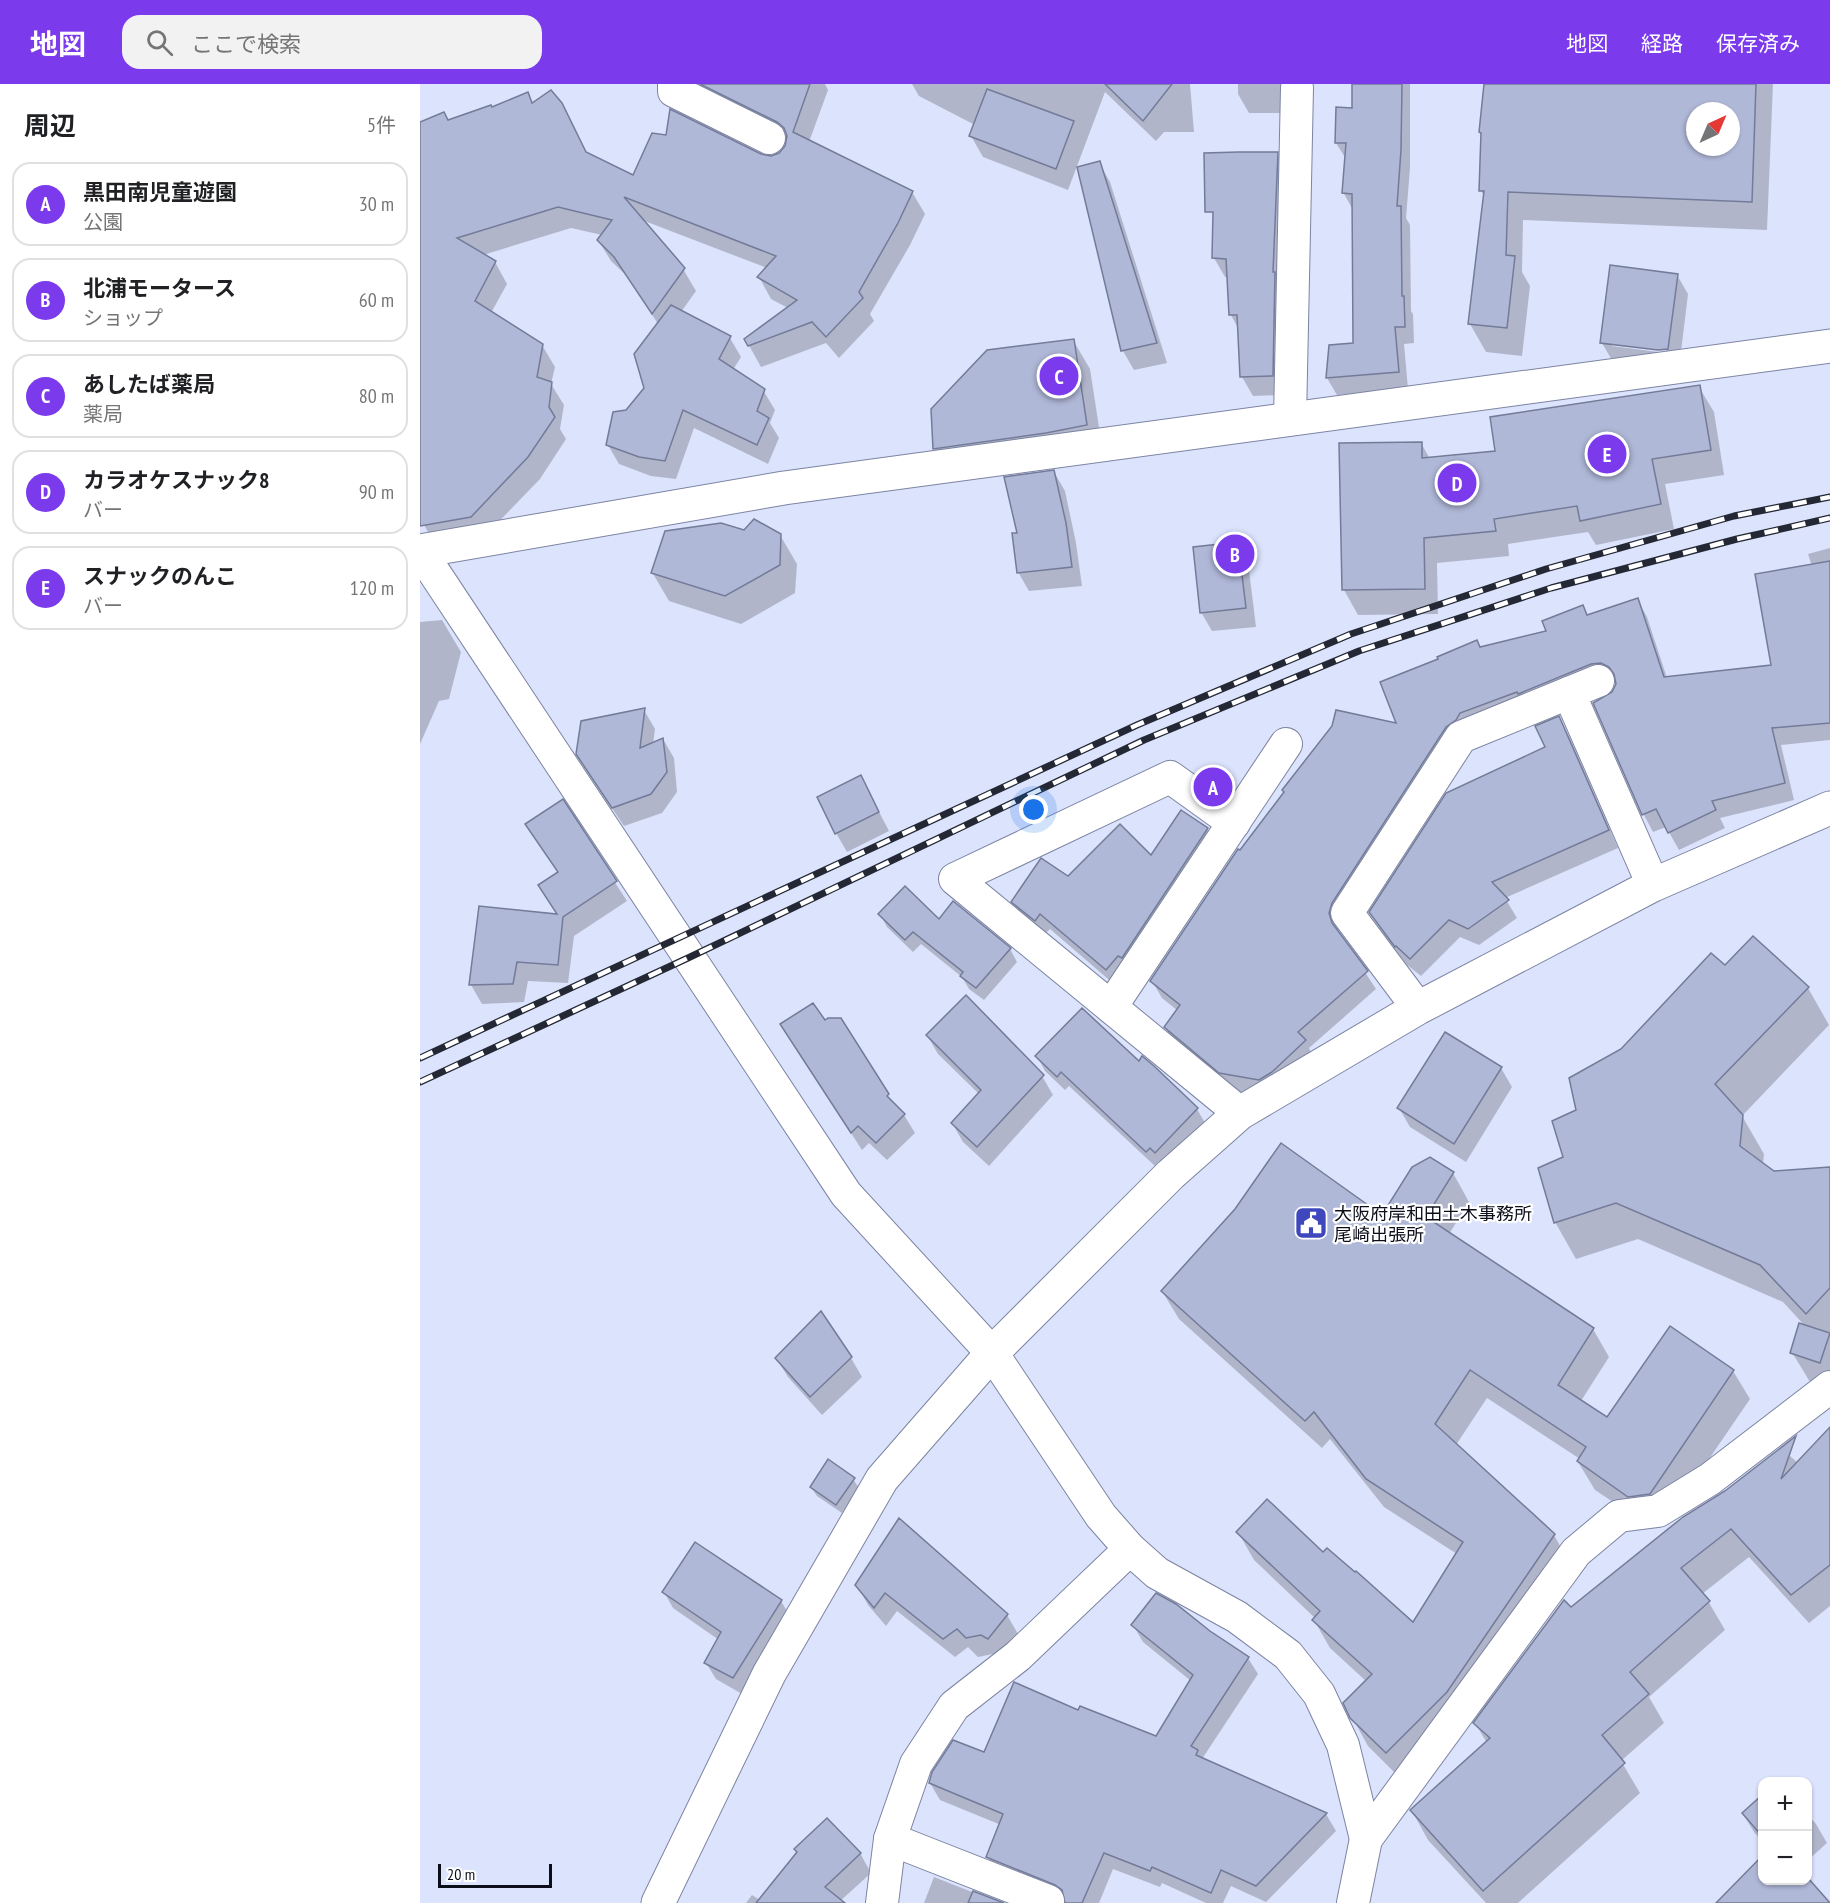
<!DOCTYPE html>
<html lang="ja">
<meta charset="utf-8">
<style>
body{margin:0;font-family:"PT Sans Narrow","Noto Sans JP",sans-serif;background:#f2f2f2;color:#202124}
.controls{position:absolute;right:18px;bottom:18px;display:grid;overflow:hidden;border-radius:12px;box-shadow:0 2px 4px #0004}
.controls button{width:54px;height:54px;display:grid;place-items:center;padding:0;border:0;border-bottom:2px solid #e0e0e0;background:#fff;color:#202124;font:30px sans-serif}
.compass{position:absolute;left:1266px;top:18px;width:54px;height:54px;border-radius:50%;background:#fff;box-shadow:0 2px 4px #0004;rotate:44deg}
.scale{position:absolute;left:18px;bottom:15px;width:114px;box-sizing:border-box;padding-left:6px;border:3px solid #0c0f1a;border-top:0;font-size:16px;line-height:21px;white-space:nowrap;color:#0c0f1a;-webkit-text-stroke:4px #fff;paint-order:stroke}
.you{position:absolute;left:614px;top:726px;width:21px;height:21px;margin:-15px;border:4px solid #fff;border-radius:50%;background:#1a73e8;box-shadow:0 0 0 9px #1a73e833}
.badge{display:grid;place-items:center;width:39px;height:39px;border-radius:50%;background:#7c3aed;color:#fff;font-size:20px;font-weight:700}
.pin{position:absolute;translate:-50% -50%;border:3px solid #fff;box-shadow:0 2px 6px #0006}
.list{margin:0;padding:0;list-style:none}
h2{display:flex;justify-content:space-between;align-items:center;height:78px;margin:0;padding:0 24px;font-size:26px}
h2 small{font-size:20px;font-weight:400;color:#757577}
.list li{display:grid;grid-template-columns:39px 1fr auto;gap:18px;align-items:center;box-sizing:border-box;height:84px;margin:0 12px 12px;padding:0 12px;border:2px solid #e0e0e0;border-radius:18px}
.list b{display:block;font-size:22px;white-space:nowrap}
.list p{margin:0;font-size:20px;white-space:nowrap;color:#757577}
.list em{font-size:20px;font-style:normal;color:#757577}
.icon{flex:none;width:33px;height:33px;fill:none;stroke:currentColor;stroke-width:2;stroke-linecap:round;stroke-linejoin:round}
.map{position:relative;flex:none;width:1410px;height:1819px;overflow:hidden}
header{display:flex;align-items:center;gap:36px;box-sizing:border-box;height:84px;padding:0 30px;background:#7c3aed;color:#fff}
header strong{font-size:28px}
nav{display:flex;gap:33px;margin-inline-start:auto;font-size:21px}
.search{width:420px;height:54px;background:#f2f2f2;display:flex;align-items:center;gap:15px;box-sizing:border-box;padding:0 21px;border-radius:18px;color:#757577;font-size:22px}
main{display:flex}
aside{flex:1;background:#fff}
.map>svg:first-child{display:block}
</style>
<header>
<strong>地図</strong>
<div class="search"><svg class="icon" aria-label="search" viewBox="0 0 24 24"><circle cx="10" cy="10" r="6"/><path d="M15 15l6 6"/></svg>ここで検索</div>
<nav><a>地図</a><a>経路</a><a>保存済み</a></nav>
</header>
<main>
<aside>
<h2>周辺<small>5件</small></h2>
<ul class="list">
<li><span class="badge">A</span><div><b>黒田南児童遊園</b><p>公園</p></div><em>30 m</em></li>
<li><span class="badge">B</span><div><b>北浦モータース</b><p>ショップ</p></div><em>60 m</em></li>
<li><span class="badge">C</span><div><b>あしたば薬局</b><p>薬局</p></div><em>80 m</em></li>
<li><span class="badge">D</span><div><b>カラオケスナック8</b><p>バー</p></div><em>90 m</em></li>
<li><span class="badge">E</span><div><b>スナックのんこ</b><p>バー</p></div><em>120 m</em></li>
</ul>
</aside>
<div class="map">
<svg width="1410" height="1819" viewBox="0 0 1410 1819">
<rect width="100%" height="100%" fill="#dce3fd"/>
<g fill="#0003" fill-rule="evenodd">
<path d="M 267,0 L 405,0 L 408,6 L 389,58 L 492,108 L 505,130 L 490,161 L 450,230 L 454,237 L 419,274 L 406,259 L 341,283 L 326,256 L 368,224 L 351,215 L 339,193 L 347,184 L 222,136 L 263,185 L 276,207 L 261,228 L 310,254 L 321,273 L 313,286 L 343,306 L 355,326 L 350,339 L 359,354 L 348,380 L 274,344 L 256,395 L 231,392 L 199,380 L 188,361 L 207,327 L 225,304 L 238,240 L 209,194 L 191,177 L 178,156 L 182,151 L 151,144 L 63,171 L 75,178 L 87,200 L 71,229 L 122,261 L 135,283 L 131,300 L 144,321 L 140,345 L 146,355 L 120,395 L 63,454 L 16,462 L 4,441 L 0,421 L 0,40 L 28,37 L 71,25 L 107,10 L 113,20 L 141,20 L 168,70 L 214,93 L 341,72 L 351,73 L 360,70 L 366,63 L 367,57 L 285,17 Z"/>
<path d="M 492,0 L 770,0 L 774,48 L 744,48 L 736,57 L 685,8 L 648,106 L 563,73 L 551,52 L 555,41 L 499,12 Z"/>
<path d="M 818,0 L 876,0 L 869,29 L 829,29 L 818,10 Z"/>
<path d="M 934,0 L 990,0 L 990,84 L 986,134 L 990,141 L 991,227 L 993,230 L 994,259 L 984,260 L 988,305 L 917,311 L 907,294 L 934,260 L 933,126 L 923,108 L 926,75 L 916,59 L 933,25 Z"/>
<path d="M 1065,0 L 1353,0 L 1347,146 L 1103,136 L 1102,188 L 1110,202 L 1102,272 L 1066,268 L 1050,240 L 1065,113 L 1061,107 L 1062,52 L 1060,48 ZM 1275,27 L 1311,27 L 1311,63 L 1275,63 Z"/>
<path d="M 857,70 L 868,89 L 863,311 L 833,312 L 822,293 L 819,246 L 811,231 L 809,193 L 805,193 L 794,174 Z"/>
<path d="M 679,79 L 690,98 L 747,279 L 714,286 L 703,267 L 659,85 Z"/>
<path d="M 1257,191 L 1268,210 L 1259,284 L 1193,278 L 1182,259 ZM 1192,259 L 1246,266 L 1246,269 L 1192,262 Z"/>
<path d="M 653,256 L 670,285 L 683,369 L 531,393 L 514,364 Z"/>
<path d="M 1279,303 L 1294,328 L 1304,391 L 1245,400 L 1254,445 L 1176,461 L 1168,448 L 1088,460 L 1089,472 L 1017,479 L 1018,530 L 938,531 L 924,506 L 921,360 L 1001,359 L 1010,375 L 1077,368 Z"/>
<path d="M 634,388 L 645,407 L 656,459 L 662,502 L 609,507 L 598,488 L 599,450 Z"/>
<path d="M 325,448 L 360,451 L 377,480 L 375,509 L 321,540 L 249,517 L 232,488 Z"/>
<path d="M 817,459 L 828,478 L 836,543 L 792,547 L 781,528 Z"/>
<path d="M 1410,464 L 1410,656 L 1361,661 L 1374,716 L 1300,734 L 1305,744 L 1259,766 L 1246,743 L 1233,748 L 1224,731 L 1175,619 L 1194,608 L 1198,599 L 1191,596 L 1049,647 L 921,837 L 918,847 L 956,905 L 889,964 L 894,974 L 849,1013 L 811,1006 L 755,960 L 745,943 L 758,927 L 742,914 L 732,897 L 821,768 L 978,641 L 1060,565 L 1128,548 L 1162,523 L 1168,532 L 1217,515 L 1227,533 L 1247,594 L 1353,583 L 1392,482 L 1388,470 Z"/>
<path d="M 22,536 L 41,568 L 29,615 L 19,617 L 0,660 L 0,538 Z"/>
<path d="M 224,626 L 235,645 L 233,660 L 243,655 L 254,674 L 257,708 L 242,729 L 204,742 L 169,690 Z"/>
<path d="M 1139,634 L 1149,652 L 1198,764 L 1085,814 L 1097,834 L 1059,861 L 1040,853 L 1001,892 L 986,880 L 961,846 L 951,828 L 1127,663 Z"/>
<path d="M 441,693 L 469,747 L 427,768 L 416,749 Z"/>
<path d="M 142,717 L 207,817 L 154,852 L 148,899 L 108,897 L 104,918 L 62,920 L 51,901 L 139,832 L 139,790 L 107,741 Z"/>
<path d="M 761,728 L 787,745 L 796,761 L 695,901 L 630,845 L 624,851 L 601,833 L 593,818 L 648,794 L 731,774 Z"/>
<path d="M 460,830 L 519,837 L 590,865 L 597,878 L 564,916 L 549,905 L 542,893 L 501,860 L 493,868 L 467,843 Z"/>
<path d="M 1334,855 L 1388,904 L 1409,941 L 1322,1032 L 1344,1070 L 1343,1080 L 1354,1088 L 1410,1083 L 1410,1305 L 1390,1298 L 1373,1270 L 1397,1255 L 1363,1218 L 1218,1155 L 1156,1175 L 1135,1138 L 1145,1073 L 1158,1026 L 1202,966 L 1305,883 Z"/>
<path d="M 404,938 L 484,1031 L 495,1049 L 467,1076 L 449,1059 L 442,1066 L 373,959 Z"/>
<path d="M 507,951 L 622,992 L 633,1011 L 569,1082 L 543,1058 L 532,1039 L 559,1010 L 518,970 Z"/>
<path d="M 617,972 L 719,979 L 777,1025 L 785,1039 L 744,1082 L 739,1077 L 735,1082 L 649,1002 L 645,1006 L 625,987 Z"/>
<path d="M 1081,984 L 1092,1003 L 1046,1078 L 990,1043 L 979,1024 Z"/>
<path d="M 1033,1089 L 1049,1118 L 1029,1150 L 1173,1245 L 1189,1273 L 1161,1317 L 1188,1335 L 1250,1244 L 1313,1287 L 1330,1315 L 1246,1438 L 1226,1440 L 1175,1406 L 1158,1378 L 1160,1375 L 1067,1314 L 1036,1361 L 1134,1451 L 1150,1480 L 983,1697 L 948,1662 L 932,1633 L 947,1598 L 910,1564 L 894,1536 L 895,1534 L 834,1476 L 818,1448 L 903,1470 L 993,1540 L 1037,1470 L 964,1423 L 910,1355 L 902,1364 L 759,1235 L 742,1207 L 963,1133 Z"/>
<path d="M 356,1274 L 431,1274 L 442,1293 L 402,1331 L 368,1293 Z"/>
<path d="M 1410,1345 L 1410,1522 L 1389,1539 L 1329,1473 L 1282,1510 L 1288,1517 L 1305,1546 L 1229,1613 L 1244,1639 L 1201,1677 L 1220,1709 L 1098,1819 L 1066,1819 L 1008,1756 L 992,1727 L 1067,1659 L 1055,1639 L 1151,1525 L 1363,1366 L 1378,1379 Z"/>
<path d="M 433,1395 L 439,1404 L 422,1429 L 397,1412 L 391,1403 Z"/>
<path d="M 276,1460 L 361,1517 L 371,1534 L 322,1610 L 296,1595 L 286,1579 L 299,1556 L 253,1524 L 244,1508 Z"/>
<path d="M 437,1501 L 587,1531 L 598,1550 L 580,1573 L 573,1570 L 558,1573 L 548,1563 L 535,1573 L 477,1527 L 466,1542 L 448,1521 Z"/>
<path d="M 713,1541 L 789,1548 L 828,1574 L 838,1590 L 782,1675 L 906,1730 L 916,1747 L 846,1818 L 811,1802 L 803,1819 L 786,1819 L 742,1799 L 740,1803 L 693,1785 L 679,1819 L 647,1819 L 646,1817 L 578,1790 L 568,1773 L 581,1741 L 520,1716 L 510,1699 L 564,1670 L 659,1628 L 736,1654 L 771,1597 L 723,1558 Z"/>
<path d="M 1342,1713 L 1342,1757 L 1334,1748 L 1323,1730 Z"/>
<path d="M 1388,1731 L 1396,1740 L 1407,1759 L 1388,1776 Z"/>
<path d="M 440,1769 L 451,1789 L 418,1819 L 326,1819 L 332,1811 L 340,1816 Z"/>
<path d="M 1342,1775 L 1342,1796 L 1387,1796 L 1409,1819 L 1300,1819 Z"/>
<path d="M 514,1793 L 580,1819 L 504,1819 Z"/>
</g>
<g fill="#b0b8d8" stroke="#737b98" stroke-width="1.5" fill-rule="evenodd">
<path d="M 280,0 L 390,0 L 373,48 L 493,107 L 478,139 L 439,208 L 443,214 L 406,253 L 392,238 L 328,262 L 324,255 L 377,216 L 337,193 L 356,172 L 204,113 L 265,184 L 232,230 L 194,173 L 177,156 L 192,136 L 138,123 L 37,154 L 76,177 L 55,217 L 123,260 L 117,293 L 132,298 L 129,323 L 135,333 L 108,373 L 51,433 L 0,442 L 0,38 L 24,28 L 28,36 L 71,21 L 72,23 L 108,8 L 112,19 L 131,6 L 142,19 L 166,68 L 213,91 L 232,49 L 246,51 L 250,25 L 341,70 L 351,72 L 359,69 L 365,62 L 367,52 L 364,44 L 357,38 Z"/>
<path d="M 685,0 L 752,0 L 723,37 Z"/>
<path d="M 932,0 L 982,0 L 981,66 L 977,122 L 981,122 L 982,212 L 984,212 L 985,243 L 975,243 L 979,288 L 906,294 L 909,261 L 933,259 L 932,110 L 922,109 L 926,59 L 915,59 L 916,23 L 932,24 Z"/>
<path d="M 1064,0 L 1336,0 L 1332,118 L 1088,108 L 1086,171 L 1095,172 L 1087,244 L 1048,240 L 1064,107 L 1059,107 L 1061,49 L 1059,48 ZM 1275,27 L 1311,27 L 1311,63 L 1275,63 Z"/>
<path d="M 567,5 L 654,37 L 636,85 L 549,52 Z"/>
<path d="M 819,68 L 858,68 L 853,188 L 855,188 L 853,292 L 820,293 L 817,231 L 809,231 L 806,175 L 792,174 L 793,128 L 785,128 L 784,69 Z"/>
<path d="M 680,77 L 737,259 L 701,267 L 657,83 Z"/>
<path d="M 1190,181 L 1258,190 L 1248,265 L 1238,266 L 1180,259 Z"/>
<path d="M 251,221 L 311,252 L 299,275 L 345,305 L 337,327 L 349,334 L 337,361 L 263,326 L 245,377 L 219,373 L 186,361 L 193,328 L 206,326 L 224,304 L 214,270 Z"/>
<path d="M 654,255 L 667,341 L 626,349 L 513,365 L 511,325 L 567,266 Z"/>
<path d="M 1280,301 L 1291,366 L 1232,375 L 1241,420 L 1160,437 L 1157,422 L 1074,435 L 1076,447 L 1004,454 L 1005,505 L 922,506 L 919,359 L 1002,358 L 1002,374 L 1075,367 L 1070,333 Z"/>
<path d="M 634,386 L 646,439 L 652,483 L 597,489 L 592,449 L 597,449 L 584,393 Z"/>
<path d="M 334,435 L 361,450 L 360,481 L 305,512 L 231,489 L 245,447 L 301,439 L 324,446 Z"/>
<path d="M 818,458 L 826,524 L 780,529 L 773,463 Z"/>
<path d="M 1410,477 L 1410,639 L 1352,644 L 1365,699 L 1292,717 L 1296,726 L 1248,749 L 1236,725 L 1222,731 L 1173,619 L 1192,608 L 1196,600 L 1194,590 L 1189,583 L 1181,579 L 1171,580 L 1098,610 L 1097,608 L 1040,629 L 1036,636 L 1026,643 L 912,819 L 909,829 L 912,839 L 948,887 L 878,948 L 886,956 L 852,988 L 839,996 L 799,989 L 744,943 L 760,921 L 730,897 L 818,765 L 820,766 L 864,708 L 862,706 L 912,642 L 916,626 L 976,639 L 960,598 L 1018,575 L 1017,573 L 1057,556 L 1060,563 L 1126,547 L 1122,537 L 1163,521 L 1167,531 L 1218,514 L 1244,593 L 1351,581 L 1335,490 Z"/>
<path d="M 225,624 L 220,664 L 243,654 L 247,688 L 231,710 L 192,724 L 156,670 L 161,637 Z"/>
<path d="M 1139,632 L 1189,746 L 1072,798 L 1089,816 L 1048,845 L 1029,836 L 990,875 L 976,862 L 975,863 L 949,828 L 1026,709 L 1125,663 L 1115,642 Z"/>
<path d="M 441,691 L 459,728 L 415,750 L 397,713 Z"/>
<path d="M 143,715 L 197,797 L 143,833 L 138,881 L 97,878 L 93,900 L 49,901 L 59,822 L 137,830 L 118,801 L 138,788 L 105,740 Z"/>
<path d="M 761,726 L 788,744 L 702,874 L 698,872 L 686,886 L 620,830 L 615,837 L 591,818 L 621,774 L 648,792 L 700,740 L 731,771 Z"/>
<path d="M 485,802 L 519,835 L 533,817 L 591,864 L 556,904 L 540,892 L 543,888 L 493,848 L 485,856 L 458,830 Z"/>
<path d="M 1333,852 L 1389,903 L 1295,1000 L 1323,1031 L 1320,1062 L 1354,1087 L 1410,1083 L 1410,1204 L 1386,1230 L 1340,1181 L 1196,1119 L 1134,1139 L 1118,1084 L 1143,1073 L 1132,1037 L 1156,1026 L 1149,994 L 1201,965 L 1291,869 L 1305,881 Z"/>
<path d="M 546,911 L 624,991 L 557,1063 L 531,1039 L 561,1006 L 506,951 Z"/>
<path d="M 393,919 L 405,936 L 408,934 L 421,934 L 469,1010 L 467,1012 L 485,1030 L 456,1059 L 438,1042 L 431,1049 L 360,940 Z"/>
<path d="M 662,924 L 719,977 L 722,972 L 734,982 L 778,1024 L 735,1069 L 730,1064 L 726,1068 L 641,988 L 637,993 L 615,972 Z"/>
<path d="M 1025,948 L 1082,983 L 1034,1060 L 977,1024 Z"/>
<path d="M 861,1059 L 962,1131 L 992,1083 L 1010,1073 L 1034,1088 L 1006,1133 L 1174,1244 L 1138,1301 L 1187,1333 L 1250,1242 L 1314,1286 L 1230,1410 L 1208,1413 L 1157,1377 L 1166,1363 L 1050,1286 L 1015,1340 L 1135,1450 L 1027,1608 L 966,1669 L 930,1634 L 923,1619 L 952,1590 L 892,1536 L 900,1527 L 816,1448 L 847,1415 L 903,1468 L 907,1464 L 935,1488 L 936,1487 L 993,1538 L 1043,1458 L 946,1395 L 894,1328 L 885,1337 L 741,1207 L 815,1125 Z"/>
<path d="M 401,1227 L 432,1273 L 390,1313 L 355,1274 Z"/>
<path d="M 1379,1239 L 1410,1249 L 1400,1279 L 1370,1269 Z"/>
<path d="M 1410,1343 L 1410,1481 L 1371,1511 L 1311,1445 L 1261,1484 L 1290,1517 L 1210,1588 L 1229,1610 L 1182,1651 L 1205,1679 L 1063,1807 L 990,1726 L 1070,1654 L 1053,1639 L 1144,1516 L 1151,1523 L 1263,1433 L 1305,1407 L 1376,1352 L 1361,1395 Z"/>
<path d="M 408,1375 L 435,1394 L 416,1421 L 390,1403 Z"/>
<path d="M 479,1434 L 588,1530 L 568,1555 L 561,1551 L 546,1554 L 537,1545 L 523,1555 L 465,1509 L 454,1524 L 435,1501 Z"/>
<path d="M 275,1458 L 362,1516 L 313,1594 L 284,1579 L 301,1548 L 242,1508 Z"/>
<path d="M 736,1509 L 756,1520 L 790,1547 L 829,1573 L 771,1662 L 778,1666 L 776,1671 L 907,1729 L 836,1802 L 801,1786 L 791,1809 L 732,1783 L 730,1787 L 684,1769 L 662,1819 L 645,1819 L 642,1806 L 635,1801 L 566,1773 L 583,1730 L 509,1699 L 512,1688 L 533,1656 L 564,1668 L 594,1598 L 658,1626 L 660,1622 L 736,1652 L 773,1591 L 711,1541 Z"/>
<path d="M 1342,1711 L 1342,1752 L 1322,1729 Z"/>
<path d="M 407,1734 L 441,1769 L 405,1803 L 425,1819 L 336,1819 L 377,1768 L 374,1765 Z"/>
<path d="M 1342,1772 L 1342,1797 L 1388,1797 L 1388,1794 L 1410,1819 L 1296,1819 Z"/>
<path d="M 553,1807 L 584,1819 L 548,1819 Z"/>
</g>
<g fill="none" stroke-linecap="round" stroke-linejoin="round">
<g stroke="#7c84a2" stroke-width="34">
<g id="minor">
<path d="M 254,0 L 254,7 L 349,54"/>
<path d="M 870,335 L 877,4"/>
<path d="M 0,467 L 426,1110 L 572,1269 L 681,1432 L 710,1465 L 737,1489 L 817,1533 L 868,1571 L 899,1610 L 923,1661 L 946,1755"/>
<path d="M 1149,609 L 1233,801"/>
<path d="M 814,739 L 750,693 L 535,795 L 820,1029"/>
<path d="M 691,923 L 866,660"/>
<path d="M 998,924 L 927,829 L 1041,653 L 1178,597"/>
<path d="M 470,1755 L 628,1817"/>
<path d="M 462,1819 L 470,1755 L 496,1680 L 534,1622 L 598,1572 L 710,1465"/>
<path d="M 933,1819 L 946,1755 L 1156,1468 L 1199,1432 L 1238,1427 L 1290,1395 L 1410,1303"/>
</g>
</g>
<g stroke="#7c84a2" stroke-width="35">
<g id="tertiary">
<path d="M 0,467 L 364,404 L 1410,262"/>
<path d="M 238,1819 L 349,1590 L 462,1395 L 572,1269 L 750,1091 L 820,1029 L 998,924 L 1233,801 L 1410,724"/>
</g>
</g>
<use href="#minor" stroke="#fff" stroke-width="32"/>
<use href="#tertiary" stroke="#fff" stroke-width="33"/>
<g stroke="#242834" stroke-width="7">
<g id="rail">
<path d="M 0,974 L 717,641 L 931,550 L 1126,485 L 1314,432 L 1410,413"/>
<path d="M 0,998 L 268,874 L 724,656 L 939,567 L 1131,504 L 1317,455 L 1410,434"/>
</g>
</g>
<use href="#rail" stroke="#fff" stroke-width="4.5" stroke-dasharray="14" stroke-linecap="butt"/>
</g>
<defs>
<g id="civic-square" transform="scale(1.725)"><rect x="-9" y="-9" width="18" height="18" rx="4" fill="#3e47bb" stroke="#fff"/><path d="M-.6-6.5H3V-4.5H.6V-3L4-1V1h2V6H-6V1h2V-1L-.6-3ZM-1.2 2.5V6h2.4V2.5Z" fill="#fff"/></g>
</defs>
<g fill-rule="evenodd">
<use href="#civic-square" x="891" y="1139"/>
</g>
<g text-anchor="middle" dominant-baseline="central" stroke-width="4.5" stroke-linejoin="round" paint-order="stroke">
<g font-size="18" fill="#0c0f1a" stroke="#fff" text-anchor="start">
<text x="914" y="1129">大阪府岸和田土木事務所<tspan x="914" dy="21">尾崎出張所</tspan></text>
</g>
</g>
</svg>
<div class="controls">
<button>+</button>
<button>−</button>
</div>
<svg class="compass" viewBox="-18 -18 36 36"><path d="M0-13l5 13h-10z" fill="#e53935"/><path d="M0 13l5-13h-10z" fill="#757577"/></svg>
<div class="scale">20 m</div>
<div class="you"></div>
<div class="pin badge" style="left:793px;top:703px">A</div>
<div class="pin badge" style="left:815px;top:470px">B</div>
<div class="pin badge" style="left:639px;top:292px">C</div>
<div class="pin badge" style="left:1037px;top:399px">D</div>
<div class="pin badge" style="left:1187px;top:370px">E</div>
</div>
</main>
